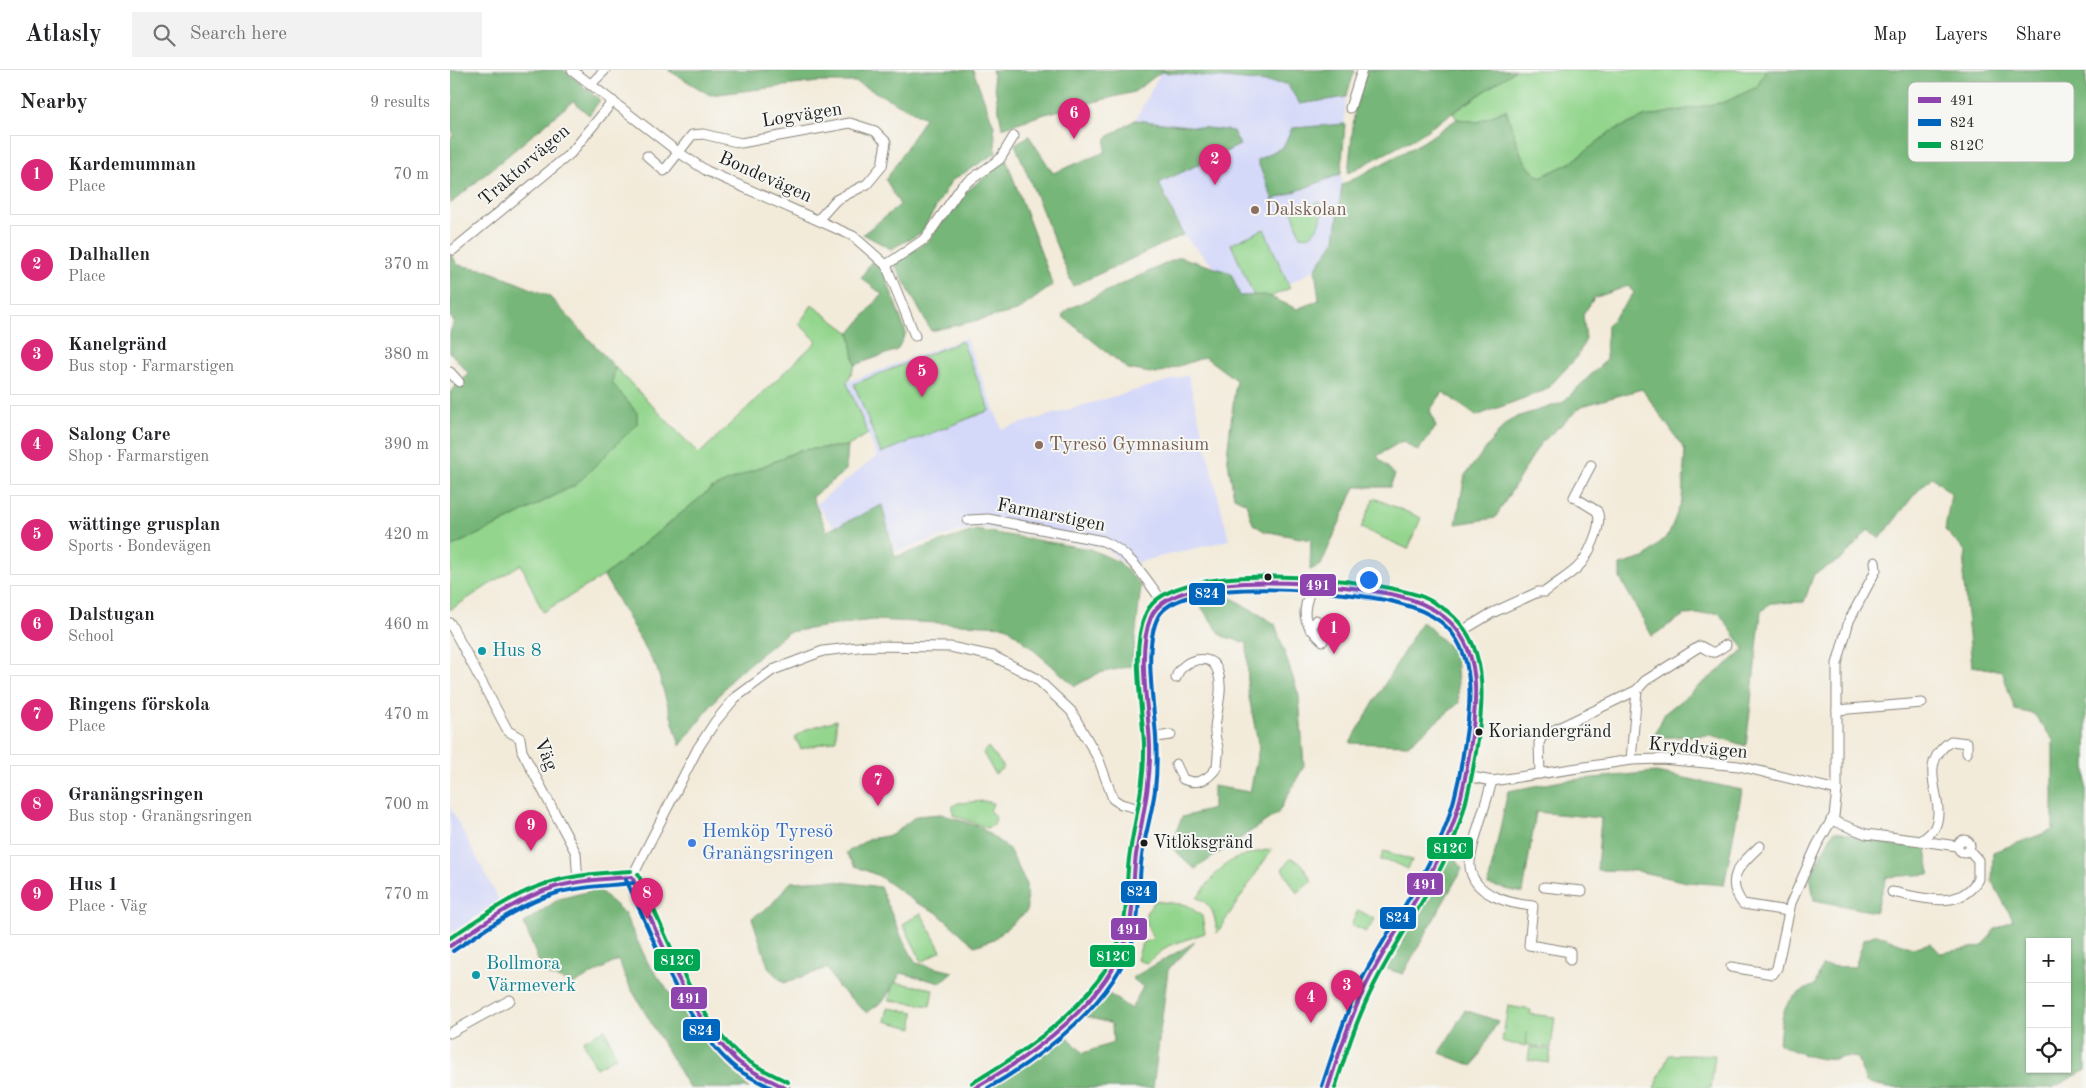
<!DOCTYPE html>
<meta charset="utf-8">
<style>
body{margin:0;font-family:"Old Standard TT",serif;background:#f2f2f2;color:#202124}
.controls{position:absolute;right:15px;bottom:15px;display:grid;overflow:hidden;border-radius:0px;box-shadow:0 1px 4px #0004}
.controls button{width:45px;height:45px;display:grid;place-items:center;padding:0;border:0;border-bottom:1px solid #e0e0e0;background:#fff;color:#202124;font:25px sans-serif}
.you{position:absolute;left:918px;top:509px;width:18px;height:18px;margin:-12px;border:4px solid #fff;border-radius:50%;background:#1a73e8;box-shadow:0 0 0 8px #1a73e833}
.badge{display:grid;place-items:center;width:32px;height:32px;border-radius:50%;background:#db2777;color:#fff;font-size:16px;font-weight:700}
.pin{position:absolute;translate:-50% -41px;filter:drop-shadow(0 1px 2px #0008)}
.pin::after{content:'';position:absolute;top:26px;width:18px;height:15px;background:inherit;clip-path:polygon(0 0,100% 0,50% 100%)}
.list{margin:0;padding:0;list-style:none}
h2{display:flex;justify-content:space-between;align-items:center;height:65px;margin:0;padding:0 20px;font-size:21px}
h2 small{font-size:16px;font-weight:400;color:#757577}
.list li{display:grid;grid-template-columns:32px 1fr auto;gap:15px;align-items:center;box-sizing:border-box;height:80px;margin:0 10px 10px;padding:0 10px;border:1px solid #e0e0e0;border-radius:0px}
.list b{display:block;font-size:19px;white-space:nowrap}
.list p{margin:0;font-size:16px;white-space:nowrap;color:#757577}
.list em{font-size:16px;font-style:normal;color:#757577}
.icon{flex:none;width:28px;height:28px;fill:none;stroke:currentColor;stroke-width:2;stroke-linecap:round;stroke-linejoin:round}
.map{position:relative;flex:none;width:1636px;height:1018px;overflow:hidden}
header{display:flex;align-items:center;gap:30px;box-sizing:border-box;height:70px;padding:0 25px;background:#fff;border-bottom:1px solid #e0e0e0}
header strong{font-size:24px}
nav{display:flex;gap:28px;margin-inline-start:auto;font-size:18px}
.search{width:350px;height:45px;background:#f2f2f2;display:flex;align-items:center;gap:12px;box-sizing:border-box;padding:0 18px;border-radius:0px;color:#757577;font-size:19px}
main{display:flex}
aside{flex:1;background:#fff}
.map>svg:first-child{display:block}
</style>
<header>
<strong>Atlasly</strong>
<div class="search"><svg class="icon" aria-label="search" viewBox="0 0 24 24"><circle cx="10" cy="10" r="6"/><path d="M15 15l6 6"/></svg>Search here</div>
<nav><a>Map</a><a>Layers</a><a>Share</a></nav>
</header>
<main>
<aside>
<h2>Nearby<small>9 results</small></h2>
<ul class="list">
<li><span class="badge">1</span><div><b>Kardemumman</b><p>Place</p></div><em>70 m</em></li>
<li><span class="badge">2</span><div><b>Dalhallen</b><p>Place</p></div><em>370 m</em></li>
<li><span class="badge">3</span><div><b>Kanelgränd</b><p>Bus stop · Farmarstigen</p></div><em>380 m</em></li>
<li><span class="badge">4</span><div><b>Salong Care</b><p>Shop · Farmarstigen</p></div><em>390 m</em></li>
<li><span class="badge">5</span><div><b>wättinge grusplan</b><p>Sports · Bondevägen</p></div><em>420 m</em></li>
<li><span class="badge">6</span><div><b>Dalstugan</b><p>School</p></div><em>460 m</em></li>
<li><span class="badge">7</span><div><b>Ringens förskola</b><p>Place</p></div><em>470 m</em></li>
<li><span class="badge">8</span><div><b>Granängsringen</b><p>Bus stop · Granängsringen</p></div><em>700 m</em></li>
<li><span class="badge">9</span><div><b>Hus 1</b><p>Place · Väg</p></div><em>770 m</em></li>
</ul>
</aside>
<div class="map">
<svg width="1636" height="1018" viewBox="0 0 1636 1018">
<rect width="100%" height="100%" fill="#f6f6f2"/>
<filter id="ink" filterUnits="userSpaceOnUse"><feTurbulence type="fractalNoise" baseFrequency=".02" numOctaves="2"/><feDisplacementMap in="SourceGraphic" scale="10" xChannelSelector="R" yChannelSelector="G"/><feConvolveMatrix kernelMatrix="1 2 1 2 8 2 1 2 1" color-interpolation-filters="sRGB"/></filter>
<filter id="wash" filterUnits="userSpaceOnUse"><feTurbulence type="fractalNoise" baseFrequency=".0096" numOctaves="4" result="noise"/><feDisplacementMap in="SourceGraphic" scale="20" xChannelSelector="R" yChannelSelector="G"/><feGaussianBlur stdDeviation="1.12" result="paint"/><feColorMatrix in="noise" values="0 0 0 0 0 0 0 0 0 0 0 0 0 0 0 0 0 1.4 0 .05"/><feComposite in="paint" operator="in"/></filter>
<g filter="url(#wash)">
<rect width="100%" height="100%" fill="#f3ebda"/>
<g fill="#d4d8f9">
<path d="M 711,2 L 837,14 L 851,34 L 896,27 L 891,103 L 892,115 L 885,170 L 865,199 L 807,233 L 790,226 L 781,203 L 765,198 L 733,165 L 709,113 L 685,50 Z"/>
<path d="M 516,268 L 552,359 L 738,305 L 779,470 L 677,495 L 653,477 L 526,456 L 446,481 L 434,446 L 390,465 L 366,434 L 427,386 L 397,312 Z"/>
<path d="M 0,737 L 50,832 L 0,864 Z"/>
</g>
<g fill="#93d58d" stroke="#587854">
<path d="M 1066,0 L 1316,0 L 1307,17 L 1275,32 L 1194,47 L 1160,62 L 1122,92 L 1090,107 C 1070,96 1064,62 1056,40 L 1028,52 L 1007,49 L 1003,43 Z"/>
<path d="M 869,132 C 876,145 870,158 858,167 L 850,166 L 842,140 Z"/>
<path d="M 814,159 L 840,218 L 807,233 L 781,174 Z"/>
<path d="M 362,235 L 400,263 L 405,295 L 397,313 L 418,364 L 398,376 L 350,380 L 261,419 L 154,506 L 93,542 L 71,494 L 0,540 L 0,477 L 52,453 L 127,414 L 187,343 L 162,313 L 165,297 L 249,384 L 367,271 L 349,254 Z"/>
<path d="M 512,271 L 540,340 L 431,383 L 404,314 Z"/>
<path d="M 924,428 L 971,448 L 958,479 L 911,458 Z"/>
<path d="M 386,650 L 386,670 L 351,679 L 345,667 L 357,659 Z"/>
<path d="M 538,677 L 554,697 L 545,704 L 533,683 Z"/>
<path d="M 534,731 L 543,733 L 540,741 L 546,748 L 544,755 L 537,758 L 503,745 L 503,736 L 508,733 Z"/>
<path d="M 822,779 L 767,863 C 765,847 763,834 747,828 C 774,792 776,788 822,779 Z"/>
<path d="M 934,781 L 962,790 L 958,799 L 943,792 L 930,790 Z"/>
<path d="M 841,788 L 852,794 L 862,811 L 847,823 L 832,799 Z"/>
<path d="M 705,831 L 737,835 L 752,846 L 755,863 L 718,876 L 697,893 L 687,890 L 692,873 L 703,869 L 697,856 L 696,843 Z"/>
<path d="M 908,840 L 925,849 L 916,862 L 901,855 Z"/>
<path d="M 471,843 L 491,881 L 472,892 L 453,854 Z"/>
<path d="M 443,912 L 483,919 L 480,936 L 439,930 Z"/>
<path d="M 1058,936 L 1081,940 L 1080,944 L 1105,947 L 1101,978 L 1076,975 L 1077,963 L 1075,976 L 1052,972 Z"/>
<path d="M 438,938 L 464,942 L 463,958 L 435,951 Z"/>
<path d="M 155,959 L 166,987 L 146,998 L 133,971 Z"/>
<path d="M 1080,977 L 1101,980 L 1099,993 L 1078,990 Z"/>
<path d="M 1219,985 L 1265,985 L 1261,1018 L 1204,1018 Z"/>
</g>
<g fill="#76b678" stroke="#49694a" fill-rule="evenodd">
<path d="M 0,0 L 114,0 L 150,30 L 139,45 L 123,31 L 0,134 L 0,69 L 3,65 C 0,56 0,37 4,28 L 0,23 Z"/>
<path d="M 218,0 L 523,0 L 544,56 L 546,83 L 501,111 L 471,163 L 441,179 L 413,164 L 450,135 L 436,110 L 475,48 L 406,12 L 368,12 L 260,25 Z"/>
<path d="M 542,0 L 905,0 L 896,27 L 850,34 L 837,14 L 711,2 L 684,22 L 595,44 L 552,58 Z"/>
<path d="M 917,0 L 1066,0 L 967,67 L 898,103 L 905,38 Z"/>
<path d="M 1316,0 L 1636,0 L 1636,1000 L 1602,1018 L 1438,1018 L 1416,1012 L 1407,988 C 1391,984 1387,991 1375,989 C 1360,988 1343,981 1329,974 C 1332,942 1332,928 1365,915 L 1372,896 L 1405,897 L 1414,869 L 1427,864 L 1462,878 L 1481,873 L 1490,883 L 1533,876 L 1544,860 L 1563,850 L 1542,811 L 1543,782 L 1603,760 L 1603,670 L 1584,644 L 1565,640 L 1552,601 L 1522,596 L 1513,504 L 1516,482 L 1495,460 L 1501,424 L 1482,407 L 1464,425 L 1430,469 L 1418,460 L 1393,488 L 1364,504 L 1354,532 L 1320,533 L 1311,542 L 1296,676 L 1261,665 L 1203,668 L 1215,643 L 1295,580 L 1269,543 L 1234,545 L 1202,566 L 1170,508 L 1170,495 L 1194,488 L 1219,464 L 1232,430 L 1235,380 L 1192,319 L 1132,336 L 1090,374 L 1045,448 L 1006,454 L 1015,405 L 1056,353 L 1069,346 L 1112,333 L 1156,290 L 1157,256 L 1184,223 L 1178,216 L 1144,228 L 1133,245 L 1136,269 L 1127,287 L 1096,320 L 1026,346 L 993,322 L 980,340 L 986,357 L 968,381 L 952,371 L 927,386 L 945,405 L 940,417 L 905,417 L 871,495 L 860,500 L 861,470 L 814,461 L 803,454 L 796,433 L 784,427 L 777,385 L 786,310 L 755,287 L 706,304 L 678,299 L 612,246 L 618,239 L 730,187 L 781,203 L 790,226 L 816,225 L 847,239 L 869,230 L 865,199 L 885,170 L 892,115 L 973,72 L 1007,49 L 1028,52 L 1056,40 C 1064,61 1069,96 1091,107 L 1122,92 L 1160,62 L 1194,47 L 1275,32 L 1307,17 ZM 1580,872 L 1617,872 L 1617,999 L 1580,999 Z"/>
<path d="M 685,50 L 783,61 L 790,75 L 709,113 L 733,165 L 623,216 L 565,74 L 579,66 L 603,103 L 655,82 L 656,68 Z"/>
<path d="M 895,54 L 891,104 L 823,130 L 807,90 L 833,77 L 842,58 Z"/>
<path d="M 556,89 L 603,215 L 567,241 L 481,261 L 444,193 L 479,170 L 510,127 Z"/>
<path d="M 0,183 L 8,195 L 36,200 L 99,226 L 165,297 L 162,313 L 187,343 L 187,354 L 127,414 L 52,453 L 0,477 L 0,322 L 19,304 L 0,282 L 0,263 L 4,251 L 0,247 Z"/>
<path d="M 421,192 L 433,200 L 456,263 L 447,280 L 405,295 L 400,263 L 432,224 L 411,208 Z"/>
<path d="M 398,376 L 396,400 L 362,427 L 377,461 L 432,435 L 445,487 L 526,460 L 640,479 L 669,492 L 691,516 L 682,596 L 649,603 L 625,616 L 556,556 L 422,550 L 338,562 L 283,607 L 230,676 L 207,599 L 154,506 L 261,419 L 350,380 Z"/>
<path d="M 782,528 L 825,554 L 849,626 L 854,696 L 828,743 L 745,799 L 720,776 L 732,747 L 763,739 L 763,716 L 800,722 L 809,678 L 798,622 L 797,573 L 772,566 L 749,534 Z"/>
<path d="M 972,551 L 1006,583 L 1009,633 L 958,675 L 900,673 Z"/>
<path d="M 1206,702 L 1292,720 L 1274,815 L 1237,812 L 1187,801 L 1147,800 L 1151,748 L 1086,742 L 1073,823 L 1038,815 L 1058,721 L 1112,711 Z"/>
<path d="M 491,744 L 530,757 L 559,779 L 576,813 L 577,841 L 544,869 L 525,876 L 486,842 L 465,832 L 429,806 L 405,796 L 396,783 L 419,769 L 442,765 L 466,746 Z"/>
<path d="M 1384,761 L 1446,776 L 1475,773 L 1480,804 L 1437,807 L 1425,842 L 1364,830 L 1360,805 Z"/>
<path d="M 1001,781 L 1012,799 L 953,904 L 937,899 Z"/>
<path d="M 378,810 L 430,817 L 452,868 L 466,893 L 503,902 L 490,913 L 451,903 L 434,930 L 417,943 L 388,917 L 377,898 L 334,913 L 319,899 L 302,848 L 321,835 L 341,812 Z"/>
<path d="M 148,819 L 174,843 L 198,893 L 254,970 L 299,1018 L 239,1018 L 179,915 L 168,890 L 124,914 L 93,903 L 74,853 L 109,829 Z"/>
<path d="M 745,872 L 718,900 L 703,1018 L 541,1018 L 616,965 L 633,983 L 663,973 L 662,954 L 636,946 L 659,924 L 681,939 L 693,917 L 682,908 Z"/>
<path d="M 1015,940 L 1048,951 L 1023,996 L 990,983 Z"/>
</g>
</g>
<g filter="url(#ink)">
<g fill="none" stroke-linecap="round" stroke-linejoin="round">
<g stroke="#88847b" stroke-width="11">
<g id="minor">
<path d="M 122,0 L 228,82 L 257,101 L 403,166 L 436,195 L 465,266"/>
<path d="M 140,15 L 155,0"/>
<path d="M 900,38 L 912,0"/>
<path d="M 197,86 L 214,101 L 242,65 L 253,64 L 291,73 L 400,53 L 425,61 L 436,72 L 432,96 L 417,114 L 386,130 L 368,150"/>
<path d="M 3,180 L 121,83 L 163,31"/>
<path d="M 436,195 L 476,168 L 512,116 L 550,89 L 564,66"/>
<path d="M 0,302 L 9,312"/>
<path d="M 518,450 L 538,449 L 653,471 C 680,482 695,508 712,531"/>
<path d="M 862,514 C 853,543 849,550 873,571"/>
<path d="M 0,553 L 58,661 L 70,668 L 72,681 L 126,783 L 128,813"/>
<path d="M 860,559 L 866,550"/>
<path d="M 1010,562 L 1042,543 L 1088,522 L 1095,522 C 1105,514 1117,507 1127,498 C 1137,489 1154,454 1147,441 L 1124,427 L 1141,395"/>
<path d="M 1387,640 L 1472,633"/>
<path d="M 699,668 L 721,665"/>
<path d="M 1181,690 L 1187,620"/>
<path d="M 726,694 L 733,709 C 747,716 759,709 767,697 C 767,691 769,684 768,678 C 767,671 764,667 765,659 C 766,641 774,620 768,602 C 762,580 730,590 726,608"/>
<path d="M 1090,704 L 1089,673 L 1092,666 L 1187,620 L 1195,611 L 1250,576 C 1265,583 1260,586 1276,575"/>
<path d="M 1017,706 L 1042,711 L 1181,690 L 1212,689 L 1289,696 L 1387,720"/>
<path d="M 1042,711 C 1038,728 1018,783 1020,797 C 1023,825 1060,834 1083,836 L 1079,875 L 1120,882 L 1120,890"/>
<path d="M 1381,750 L 1416,764 L 1471,771 C 1476,767 1482,763 1485,757 C 1498,728 1463,697 1501,671 L 1517,673 L 1517,683"/>
<circle cx="1514" cy="776" r="6"/>
<path d="M 1471,771 L 1507,776"/>
<path d="M 1310,776 C 1291,794 1273,808 1293,834 L 1338,841"/>
<path d="M 182,807 L 248,678 L 265,652 L 285,628 L 323,600 L 373,581 L 417,576 L 500,577 L 543,586 L 586,608 L 621,641 L 649,690 L 663,729 L 671,734 L 694,740"/>
<path d="M 182,807 L 237,924 L 258,959 L 286,990 L 299,999 L 335,1018"/>
<path d="M 1094,817 L 1132,821"/>
<path d="M 1442,822 C 1471,827 1510,842 1528,809 L 1528,790 L 1519,780"/>
<path d="M 0,876 C 30,856 60,834 94,821 C 122,810 154,810 182,807"/>
<path d="M 1281,897 L 1323,904 L 1327,898 L 1341,833 L 1367,775 L 1384,746 L 1387,720 L 1387,594 L 1399,551 L 1426,500 L 1425,492"/>
<path d="M 0,963 L 60,930"/>
<path d="M 525,1018 C 579,989 653,932 675,873 C 685,846 681,818 685,790 C 688,764 699,734 700,709 C 702,662 694,615 695,568 C 698,555 701,539 713,531 C 755,501 923,513 971,533 C 991,542 1008,555 1017,575 C 1028,600 1026,632 1023,659 C 1018,697 1012,734 997,770 C 973,826 934,875 909,930 C 895,958 888,989 878,1018"/>
</g>
</g>
<use href="#minor" stroke="#fff" stroke-width="9"/>
<g stroke="#f6f6f2" stroke-width="8">
<g id="bus-1">
<path d="M 182,807 C 210,867 236,943 285,989 C 299,1002 319,1009 335,1018"/>
<path d="M 0,876 C 33,854 66,829 105,817 C 130,810 156,809 182,807"/>
<path d="M 525,1018 C 581,986 658,932 677,866 C 685,840 682,812 686,785 C 692,747 701,716 700,676 C 699,639 686,582 701,547 C 723,495 903,514 949,526 C 965,530 980,536 993,546 C 1034,577 1027,634 1020,679 C 1015,711 1009,742 996,772 C 975,820 943,863 919,909 C 901,944 890,981 878,1018"/>
</g>
</g>
<g stroke="#f6f6f2" stroke-width="8">
<g id="bus-2">
<path d="M 176,810 C 204,868 233,952 282,995 C 293,1005 308,1011 322,1018"/>
<path d="M 3,881 C 36,859 69,834 107,823 C 131,816 157,816 183,813"/>
<path d="M 538,1018 C 593,986 666,931 684,866 C 691,840 688,813 692,786 C 695,764 702,743 705,720 C 707,703 707,684 706,667 C 704,633 693,577 708,547 C 730,503 907,522 948,533 C 964,537 978,542 991,552 C 1030,583 1020,641 1013,684 C 1009,713 1002,742 991,768 C 969,818 937,861 912,909 C 895,944 884,980 872,1016"/>
</g>
</g>
<g stroke="#f6f6f2" stroke-width="8">
<g id="bus-3">
<path d="M 188,804 C 213,857 246,950 291,986 C 305,997 322,1004 338,1012"/>
<path d="M 0,868 C 33,846 66,821 105,811 C 130,804 156,803 181,801"/>
<path d="M 522,1013 C 577,981 653,929 671,865 C 679,838 675,809 680,782 C 686,743 695,714 694,673 C 692,634 680,578 696,543 C 722,486 924,508 973,527 C 982,531 990,536 997,541 C 1039,573 1034,629 1027,676 C 1022,708 1016,739 1004,769 C 983,821 949,865 924,915 C 907,948 896,983 885,1018"/>
</g>
</g>
<use href="#bus-1" stroke="#8e44ad" stroke-width="4"/>
<use href="#bus-2" stroke="#0065bd" stroke-width="4"/>
<use href="#bus-3" stroke="#00a651" stroke-width="4"/>
</g>
</g>
<g fill="#8d6e63" stroke="#f6f6f2" stroke-width="2">
<circle cx="805" cy="140" r="5"/>
<circle cx="589" cy="375" r="5"/>
</g>
<g fill="#1c1c1c" stroke="#f6f6f2" stroke-width="2">
<circle cx="818" cy="507" r="4.5"/>
<circle cx="1029" cy="662" r="4.5"/>
<circle cx="694" cy="773" r="4.5"/>
</g>
<g fill="#0f9aa8" stroke="#f6f6f2" stroke-width="2">
<circle cx="32" cy="581" r="5"/>
<circle cx="26" cy="905" r="5"/>
</g>
<circle fill="#3f7fe0" stroke="#f6f6f2" stroke-width="2" cx="242" cy="773" r="5"/>
<g text-anchor="middle" dominant-baseline="central" stroke-width="4" stroke-linejoin="round" paint-order="stroke">
<g font-size="18" fill="#1c1c1c" stroke="#f6f6f2" text-anchor="start">
<text x="1038" y="662">Koriandergränd</text>
<text x="703" y="773">Vitlöksgränd</text>
</g>
<g font-size="19" fill="#1c1c1c" stroke="#f6f6f2">
<text transform="translate(352 46) rotate(-9)">Logvägen</text>
<text transform="translate(75 96) rotate(-41)">Traktorvägen</text>
<text transform="translate(315 108) rotate(24)">Bondevägen</text>
<text transform="translate(601 446) rotate(11)">Farmarstigen</text>
<text transform="translate(1248 679) rotate(5)">Kryddvägen</text>
<text transform="translate(95 685) rotate(67)">Väg</text>
</g>
<g font-size="19" fill="#785e54" stroke="#f6f6f2" text-anchor="start">
<text x="815" y="140">Dalskolan</text>
<text x="599" y="375">Tyresö Gymnasium</text>
</g>
<g font-size="19" fill="#0d838f" stroke="#f6f6f2" text-anchor="start">
<text x="42" y="581">Hus 8</text>
<text x="36" y="894">Bollmora<tspan x="36" dy="22">Värmeverk</tspan></text>
</g>
<g font-size="19" fill="#366cbe" stroke="#f6f6f2" text-anchor="start">
<text x="252" y="762">Hemköp Tyresö<tspan x="252" dy="22">Granängsringen</tspan></text>
</g>
</g>
<rect x="1458" y="12" width="166" height="80" rx="8" fill="#f6f6f2" stroke="#b5b5b2" stroke-width="1"/>
<rect x="1468" y="27" width="23" height="6" fill="#8e44ad"/>
<rect x="1468" y="49" width="23" height="7" fill="#0065bd"/>
<rect x="1468" y="72" width="23" height="6" fill="#00a651"/>
<g font-size="14" fill="#1c1c1c">
<text x="1500" y="35">491</text>
<text x="1500" y="57">824</text>
<text x="1500" y="80">812C</text>
</g>
<g stroke="#f6f6f2" stroke-width="2">
<rect x="849" y="503" width="38" height="24" rx="5" fill="#8e44ad"/>
<rect x="738" y="512" width="38" height="24" rx="5" fill="#0065bd"/>
<rect x="976" y="766" width="48" height="24" rx="5" fill="#00a651"/>
<rect x="956" y="802" width="38" height="24" rx="5" fill="#8e44ad"/>
<rect x="670" y="810" width="38" height="24" rx="5" fill="#0065bd"/>
<rect x="929" y="836" width="38" height="24" rx="5" fill="#0065bd"/>
<rect x="660" y="847" width="38" height="24" rx="5" fill="#8e44ad"/>
<rect x="639" y="874" width="47" height="24" rx="5" fill="#00a651"/>
<rect x="203" y="878" width="48" height="24" rx="5" fill="#00a651"/>
<rect x="220" y="916" width="38" height="24" rx="5" fill="#8e44ad"/>
<rect x="232" y="948" width="39" height="24" rx="5" fill="#0065bd"/>
</g>
<g font-size="14" text-anchor="middle" font-weight="bold" fill="#fff">
<text x="868" y="520">491</text>
<text x="757" y="528">824</text>
<text x="1000" y="783">812C</text>
<text x="975" y="819">491</text>
<text x="689" y="826">824</text>
<text x="948" y="852">824</text>
<text x="679" y="864">491</text>
<text x="663" y="891">812C</text>
<text x="227" y="895">812C</text>
<text x="239" y="933">491</text>
<text x="251" y="965">824</text>
</g>
</svg>
<div class="controls">
<button>+</button>
<button>−</button>
<button><svg class="icon" aria-label="locate" viewBox="0 0 24 24"><circle cx="12" cy="12" r="6"/><path d="M12 2v4M12 18v4M2 12h4M18 12h4"/></svg></button>
</div>
<div class="you"></div>
<div class="pin badge" style="left:884px;top:584px">1</div>
<div class="pin badge" style="left:765px;top:115px">2</div>
<div class="pin badge" style="left:897px;top:941px">3</div>
<div class="pin badge" style="left:861px;top:953px">4</div>
<div class="pin badge" style="left:472px;top:327px">5</div>
<div class="pin badge" style="left:624px;top:69px">6</div>
<div class="pin badge" style="left:428px;top:736px">7</div>
<div class="pin badge" style="left:197px;top:849px">8</div>
<div class="pin badge" style="left:81px;top:781px">9</div>
</div>
</main>
